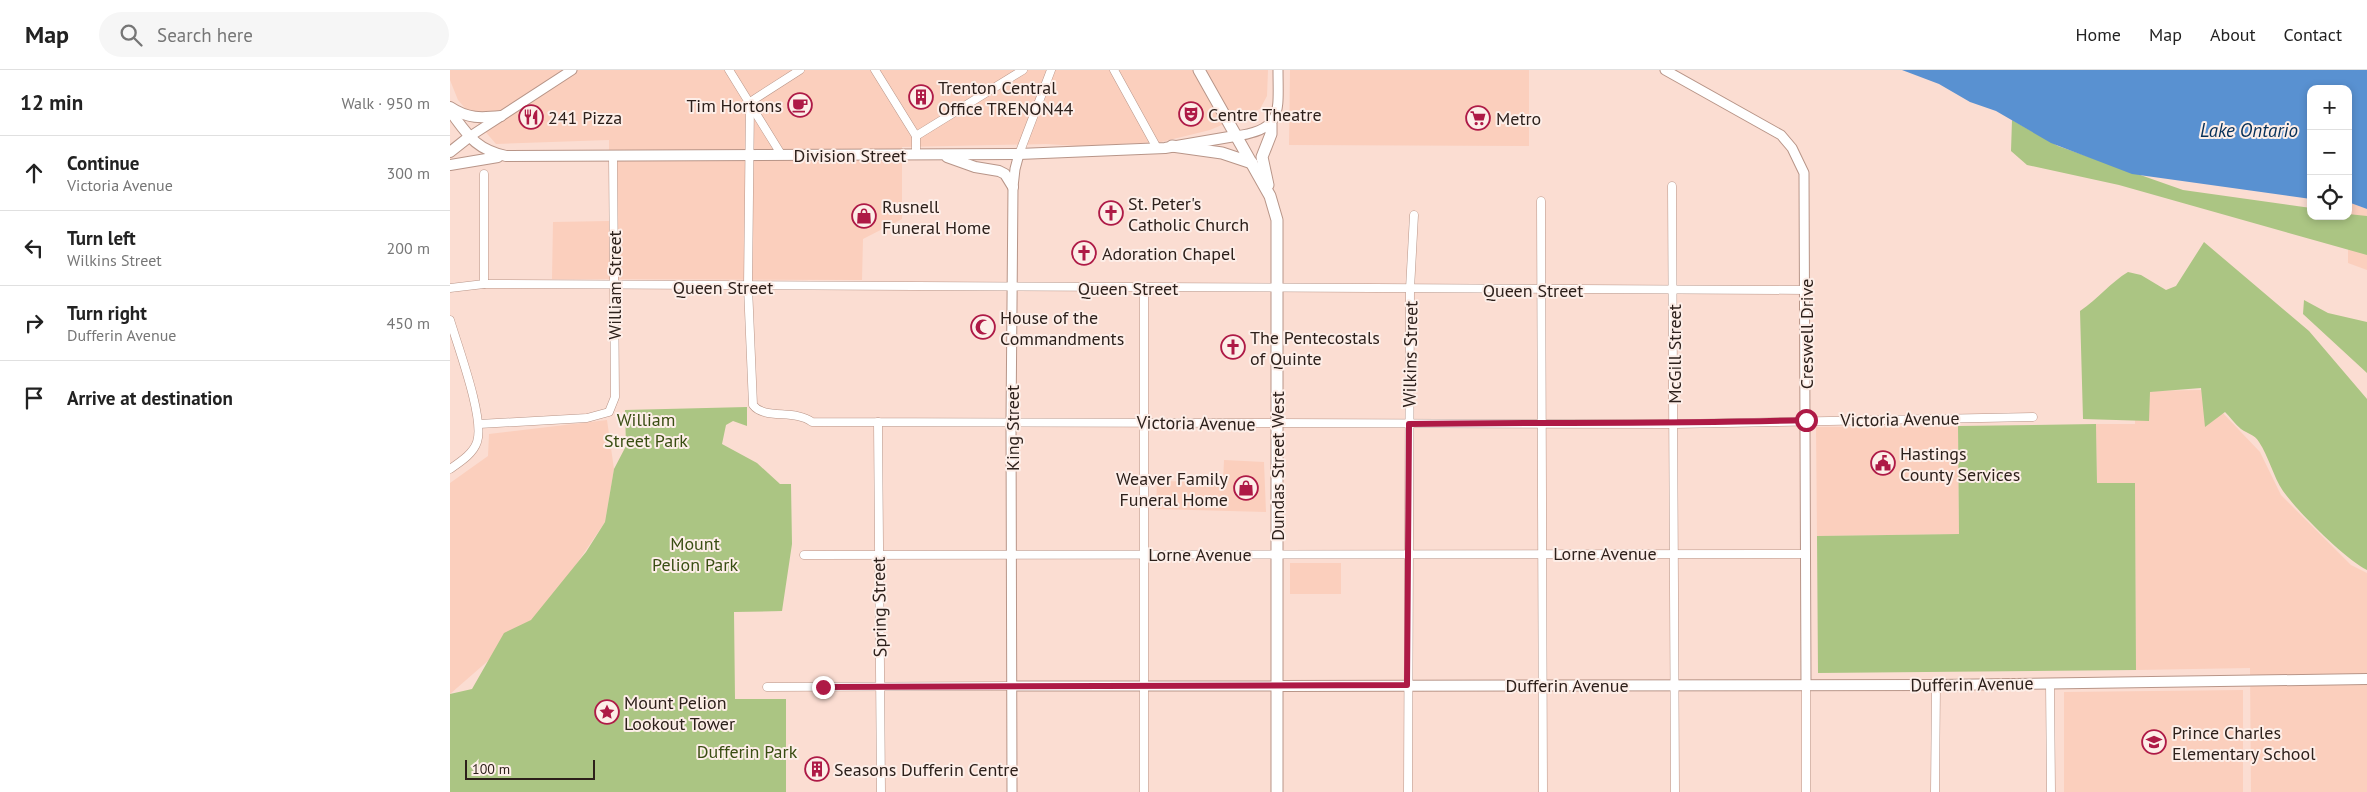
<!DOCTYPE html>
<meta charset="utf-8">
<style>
body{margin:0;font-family:"PT Sans",sans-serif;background:#f6f6f6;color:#222}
.controls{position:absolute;right:15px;top:15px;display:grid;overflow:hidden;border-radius:10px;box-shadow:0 2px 8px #0003}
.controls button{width:45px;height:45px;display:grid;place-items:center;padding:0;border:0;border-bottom:1px solid #e0e0e0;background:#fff;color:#222;font:25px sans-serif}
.scale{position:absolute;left:15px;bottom:12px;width:130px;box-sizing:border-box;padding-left:5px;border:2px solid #2d201b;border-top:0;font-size:14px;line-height:18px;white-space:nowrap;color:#2d201b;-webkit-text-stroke:4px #fdeee8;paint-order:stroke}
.stop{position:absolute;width:15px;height:15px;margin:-11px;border:4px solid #ae1a46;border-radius:50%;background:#fff}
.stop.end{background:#ae1a46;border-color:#fff;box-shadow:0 1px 5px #0008}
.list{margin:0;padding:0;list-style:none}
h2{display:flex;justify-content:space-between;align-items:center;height:65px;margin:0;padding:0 20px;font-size:21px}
h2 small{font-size:16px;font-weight:400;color:#767676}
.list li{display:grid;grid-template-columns:32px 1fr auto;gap:15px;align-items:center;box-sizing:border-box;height:75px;padding:0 20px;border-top:1px solid #e0e0e0}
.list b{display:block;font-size:19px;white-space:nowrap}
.list p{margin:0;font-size:16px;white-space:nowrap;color:#767676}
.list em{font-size:16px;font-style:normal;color:#767676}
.icon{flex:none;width:28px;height:28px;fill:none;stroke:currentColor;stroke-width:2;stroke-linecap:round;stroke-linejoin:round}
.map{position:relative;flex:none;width:1917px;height:722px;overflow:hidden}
header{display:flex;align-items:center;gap:30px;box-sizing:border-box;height:70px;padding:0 25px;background:#fff;border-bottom:1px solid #e0e0e0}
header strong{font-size:24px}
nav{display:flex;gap:28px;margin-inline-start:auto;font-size:18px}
.search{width:350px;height:45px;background:#f6f6f6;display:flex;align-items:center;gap:12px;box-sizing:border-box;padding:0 18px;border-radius:28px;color:#767676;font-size:19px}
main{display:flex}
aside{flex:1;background:#fff}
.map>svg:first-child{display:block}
</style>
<header>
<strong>Map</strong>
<div class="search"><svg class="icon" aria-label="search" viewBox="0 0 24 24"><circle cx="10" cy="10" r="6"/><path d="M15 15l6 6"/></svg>Search here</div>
<nav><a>Home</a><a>Map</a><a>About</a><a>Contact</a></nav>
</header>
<main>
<aside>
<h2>12 min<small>Walk · 950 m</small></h2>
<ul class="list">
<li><svg class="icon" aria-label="ahead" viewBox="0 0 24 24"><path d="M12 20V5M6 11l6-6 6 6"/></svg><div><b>Continue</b><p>Victoria Avenue</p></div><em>300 m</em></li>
<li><svg class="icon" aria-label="left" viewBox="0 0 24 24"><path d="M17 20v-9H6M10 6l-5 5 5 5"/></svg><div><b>Turn left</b><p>Wilkins Street</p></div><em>200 m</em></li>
<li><svg class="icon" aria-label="right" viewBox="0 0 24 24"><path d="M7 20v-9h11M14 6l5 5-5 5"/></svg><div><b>Turn right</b><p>Dufferin Avenue</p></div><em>450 m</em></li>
<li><svg class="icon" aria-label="arrive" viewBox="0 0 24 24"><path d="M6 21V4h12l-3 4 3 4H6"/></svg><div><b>Arrive at destination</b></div></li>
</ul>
</aside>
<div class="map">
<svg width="1917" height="722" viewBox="0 0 1917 722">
<rect width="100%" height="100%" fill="#fbddd2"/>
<g fill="#fbcfbd">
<path d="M 0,0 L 818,0 L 817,26 L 810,39 L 760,60 L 711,72 L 628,76 L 596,74 L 452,77 L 452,149 L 413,169 L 412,210 L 102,209 L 103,152 L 159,151 L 159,70 L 46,74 L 8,30 L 0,10 Z"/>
<path d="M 840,0 L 1079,0 L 1079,76 L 839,75 Z"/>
<path d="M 1898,132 L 1917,139 L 1917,200 L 1898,193 Z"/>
<path d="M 1751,320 L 1810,382 L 1831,425 L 1901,495 L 1917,503 L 1917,722 L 1801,722 L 1800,598 L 1686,600 L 1685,413 L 1647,413 L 1646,354 L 1685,354 L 1685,321 Z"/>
<path d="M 157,350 L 164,399 L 155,452 L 94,542 L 0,624 L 0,413 L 38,386 L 39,364 Z"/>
<path d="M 1508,356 L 1509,464 L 1367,466 L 1366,357 Z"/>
<path d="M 774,390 L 814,392 L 816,442 L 706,439 L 707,411 L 773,412 Z"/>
<rect x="840" y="493" width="51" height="31"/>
<path d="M 1793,620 L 1793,722 L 1614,722 L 1614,622 Z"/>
</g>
<g fill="#abc583">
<path d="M 1562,50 L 1608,76 L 1733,120 L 1861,138 L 1861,146 L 1898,146 L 1898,144 L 1917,146 L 1917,185 L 1669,115 L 1577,95 L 1561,81 Z"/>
<path d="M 1754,172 L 1859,261 L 1917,329 L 1917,500 C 1896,490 1847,441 1833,421 C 1823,406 1819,387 1809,372 C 1804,364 1798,364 1791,359 C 1785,354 1780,347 1775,342 L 1755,357 L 1751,318 L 1700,322 L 1699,351 L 1633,349 L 1630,241 C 1648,229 1661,212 1678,202 L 1691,205 L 1716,220 L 1726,216 Z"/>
<path d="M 1854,230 L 1878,243 L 1917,252 L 1917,303 L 1853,244 Z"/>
<path d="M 297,337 L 297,356 L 283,351 L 276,355 L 272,374 L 307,393 L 330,414 L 341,414 L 342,474 L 332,541 L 284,542 L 285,629 L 336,629 L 336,722 L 0,722 L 0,624 L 22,619 L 54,563 L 81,550 L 136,482 L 155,452 L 164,399 L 176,376 L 175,340 Z"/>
<path d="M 1646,354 L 1647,413 L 1685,413 L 1686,600 L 1368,603 L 1367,466 L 1509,464 L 1508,356 Z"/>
</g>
<path fill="#5991d1" d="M 1452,0 L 1917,0 L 1917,139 L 1898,132 L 1898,19 L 1861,19 L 1861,129 L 1682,104 L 1601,73 L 1546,41 L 1520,32 L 1489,14 Z"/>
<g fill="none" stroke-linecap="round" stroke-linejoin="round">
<g stroke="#b89588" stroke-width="9">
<g id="minor">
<path d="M 279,0 L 331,84"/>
<path d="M 425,0 L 466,66 L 466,85"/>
<path d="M 664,0 L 707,78"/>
<path d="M 300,32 L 298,217 L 303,335 C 314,350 345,339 362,352 L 1224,354 L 1583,347"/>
<path d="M 300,32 L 350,0"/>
<path d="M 466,66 L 573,0"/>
<path d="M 569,84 L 601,0"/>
<path d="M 1222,116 L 1225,722"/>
<path d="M 1091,131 L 1093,722"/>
<path d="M 34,214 L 34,104"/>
<path d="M 0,218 L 34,214 L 1356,220"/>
<path d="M 694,218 L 694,722"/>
<path d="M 0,250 C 8,277 35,349 27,372 C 23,384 10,392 0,399"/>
<path d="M 428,352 L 431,722"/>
<path d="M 29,354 L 137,348 L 159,342 L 165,327 L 163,86"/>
<path d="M 354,485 L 1356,484"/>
<path d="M 1600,613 L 1601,722"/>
<path d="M 1356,615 L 1356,722"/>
<path d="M 317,617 L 562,616"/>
<path d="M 958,722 L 960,219 L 964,145"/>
<path d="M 1485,722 L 1486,615"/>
</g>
</g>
<g stroke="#b89588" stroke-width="11">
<g id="tertiary">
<path d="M 1215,0 L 1331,65 L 1342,78 L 1354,103 L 1356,615"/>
<path d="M 785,66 C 834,60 828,41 828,0"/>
<path d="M 19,67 L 122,0"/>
<path d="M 562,616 L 826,616"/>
<path d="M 562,722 L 561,352 L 563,117 L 565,99 L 569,84"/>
</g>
</g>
<g stroke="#b89588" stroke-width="12">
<g id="secondary">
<path d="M 0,37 C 18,49 31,48 51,46"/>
<path d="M 0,41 C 18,65 25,79 56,86 L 569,84 L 715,78 L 785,66"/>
<path d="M 0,82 L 19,67"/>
<path d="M 497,87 L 525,97 L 549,101 L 555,104 L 563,117"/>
<path d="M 0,95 L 48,87"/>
<path d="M 826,616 L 1486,615 L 1917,609"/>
</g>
</g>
<g stroke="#b89588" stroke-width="13">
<g id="primary">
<path d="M 749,0 L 820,126 L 827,150 L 827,722"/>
<path d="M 722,76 L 772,83 L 802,93"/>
<path d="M 818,115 L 812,87 L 821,64 L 821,54"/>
</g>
</g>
<use href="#minor" stroke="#fff" stroke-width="8"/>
<use href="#tertiary" stroke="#fff" stroke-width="9"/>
<use href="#secondary" stroke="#fff" stroke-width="10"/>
<use href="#primary" stroke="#fff" stroke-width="11"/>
</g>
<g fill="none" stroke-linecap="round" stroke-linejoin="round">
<path stroke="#ae1a46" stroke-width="6" d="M 373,617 L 957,615 L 959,354 C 1092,352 1224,354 1356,350"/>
</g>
<defs>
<g id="building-ring" transform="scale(1.25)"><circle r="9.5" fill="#fdeee8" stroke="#ae1a46" stroke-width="1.5"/><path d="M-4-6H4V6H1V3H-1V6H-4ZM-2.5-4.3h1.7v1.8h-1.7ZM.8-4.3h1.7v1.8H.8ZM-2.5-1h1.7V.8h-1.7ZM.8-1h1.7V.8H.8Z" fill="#ae1a46"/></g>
<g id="cafe-ring" transform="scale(1.25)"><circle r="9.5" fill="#fdeee8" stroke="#ae1a46" stroke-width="1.5"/><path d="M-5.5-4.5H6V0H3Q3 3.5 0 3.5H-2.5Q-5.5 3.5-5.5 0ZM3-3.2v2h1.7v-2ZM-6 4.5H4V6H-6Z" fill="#ae1a46"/></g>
<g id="theatre-ring" transform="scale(1.25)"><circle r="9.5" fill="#fdeee8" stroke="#ae1a46" stroke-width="1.5"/><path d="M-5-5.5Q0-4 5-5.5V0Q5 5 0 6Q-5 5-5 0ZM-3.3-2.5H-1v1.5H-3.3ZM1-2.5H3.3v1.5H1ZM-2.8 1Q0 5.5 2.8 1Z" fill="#ae1a46"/></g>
<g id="restaurant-ring" transform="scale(1.25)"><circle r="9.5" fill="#fdeee8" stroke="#ae1a46" stroke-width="1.5"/><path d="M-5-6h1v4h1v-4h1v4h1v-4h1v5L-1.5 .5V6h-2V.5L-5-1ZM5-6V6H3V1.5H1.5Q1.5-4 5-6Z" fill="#ae1a46"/></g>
<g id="supermarket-ring" transform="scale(1.25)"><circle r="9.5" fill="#fdeee8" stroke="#ae1a46" stroke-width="1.5"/><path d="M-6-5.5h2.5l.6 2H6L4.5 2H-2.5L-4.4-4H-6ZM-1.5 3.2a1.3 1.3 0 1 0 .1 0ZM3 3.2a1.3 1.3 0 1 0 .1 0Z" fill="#ae1a46"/></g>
<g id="church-ring" transform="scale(1.25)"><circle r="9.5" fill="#fdeee8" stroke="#ae1a46" stroke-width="1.5"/><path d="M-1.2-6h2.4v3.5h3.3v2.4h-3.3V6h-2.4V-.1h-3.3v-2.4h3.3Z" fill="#ae1a46"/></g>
<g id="shop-ring" transform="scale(1.25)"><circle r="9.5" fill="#fdeee8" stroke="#ae1a46" stroke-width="1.5"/><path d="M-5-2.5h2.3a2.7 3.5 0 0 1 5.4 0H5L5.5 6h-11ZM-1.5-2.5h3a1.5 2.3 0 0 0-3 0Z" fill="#ae1a46"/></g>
<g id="mosque-ring" transform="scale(1.25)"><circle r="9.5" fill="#fdeee8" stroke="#ae1a46" stroke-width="1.5"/><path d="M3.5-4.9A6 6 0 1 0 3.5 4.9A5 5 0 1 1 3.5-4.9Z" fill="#ae1a46"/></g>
<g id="civic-ring" transform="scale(1.25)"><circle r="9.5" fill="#fdeee8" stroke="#ae1a46" stroke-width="1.5"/><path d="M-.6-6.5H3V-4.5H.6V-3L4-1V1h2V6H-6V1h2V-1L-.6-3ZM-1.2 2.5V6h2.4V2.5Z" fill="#ae1a46"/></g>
<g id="sight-ring" transform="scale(1.25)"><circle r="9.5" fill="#fdeee8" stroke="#ae1a46" stroke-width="1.5"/><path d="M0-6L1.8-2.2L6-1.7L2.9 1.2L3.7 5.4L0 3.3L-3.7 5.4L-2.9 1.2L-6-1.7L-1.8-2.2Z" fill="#ae1a46"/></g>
<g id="school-ring" transform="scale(1.25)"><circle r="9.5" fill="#fdeee8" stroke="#ae1a46" stroke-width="1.5"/><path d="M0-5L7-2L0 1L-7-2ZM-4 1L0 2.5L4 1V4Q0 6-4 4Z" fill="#ae1a46"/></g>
</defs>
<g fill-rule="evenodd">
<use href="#building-ring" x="471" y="27"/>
<use href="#cafe-ring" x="350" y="35"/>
<use href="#theatre-ring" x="741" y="44"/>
<use href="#restaurant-ring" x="81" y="47"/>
<use href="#supermarket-ring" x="1028" y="48"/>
<use href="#church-ring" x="661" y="143"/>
<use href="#shop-ring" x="414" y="146"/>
<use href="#church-ring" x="634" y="183"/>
<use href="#mosque-ring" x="533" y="257"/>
<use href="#church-ring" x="783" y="277"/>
<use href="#civic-ring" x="1433" y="393"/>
<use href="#shop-ring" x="796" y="418"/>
<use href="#sight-ring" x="157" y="642"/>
<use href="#school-ring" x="1704" y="672"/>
<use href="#building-ring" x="367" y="699"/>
</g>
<g text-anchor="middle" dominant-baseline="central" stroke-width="4" stroke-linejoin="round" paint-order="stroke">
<g font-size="18" fill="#2d201b" stroke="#fdeee8" text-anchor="start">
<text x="488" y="17">Trenton Central<tspan x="488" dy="21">Office TRENON44</tspan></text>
<text x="332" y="35" text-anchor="end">Tim Hortons</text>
<text x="758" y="44">Centre Theatre</text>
<text x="98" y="47">241 Pizza</text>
<text x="1046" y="48">Metro</text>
<text x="678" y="133">St. Peter's<tspan x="678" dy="21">Catholic Church</tspan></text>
<text x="432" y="136">Rusnell<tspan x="432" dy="21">Funeral Home</tspan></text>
<text x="652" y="183">Adoration Chapel</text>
<text x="550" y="247">House of the<tspan x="550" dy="21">Commandments</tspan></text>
<text x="800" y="267">The Pentecostals<tspan x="800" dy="21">of Quinte</tspan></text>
<text x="1450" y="383">Hastings<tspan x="1450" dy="21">County Services</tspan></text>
<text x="778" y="408" text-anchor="end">Weaver Family<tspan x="778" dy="21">Funeral Home</tspan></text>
<text x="174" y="632">Mount Pelion<tspan x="174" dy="21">Lookout Tower</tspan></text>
<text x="1722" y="662">Prince Charles<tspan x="1722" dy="21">Elementary School</tspan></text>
<text x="384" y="699">Seasons Dufferin Centre</text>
</g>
<g font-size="18" fill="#2d201b" stroke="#fdeee8">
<text x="400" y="85">Division Street</text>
<text transform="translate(164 215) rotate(-90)">William Street</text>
<text x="273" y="217">Queen Street</text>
<text x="678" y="218">Queen Street</text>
<text x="1083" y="220">Queen Street</text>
<text transform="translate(1356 264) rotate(-90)">Creswell Drive</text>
<text transform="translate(960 284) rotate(-89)">Wilkins Street</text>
<text transform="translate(1224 284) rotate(-90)">McGill Street</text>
<text transform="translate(1450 349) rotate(-1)">Victoria Avenue</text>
<text transform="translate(746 353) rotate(1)">Victoria Avenue</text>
<text transform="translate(562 358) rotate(-90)">King Street</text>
<text transform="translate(827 396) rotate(-90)">Dundas Street West</text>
<text x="1155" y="483">Lorne Avenue</text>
<text x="750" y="484">Lorne Avenue</text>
<text transform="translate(429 537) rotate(-91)">Spring Street</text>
<text transform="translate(1522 614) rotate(-1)">Dufferin Avenue</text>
<text x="1117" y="615">Dufferin Avenue</text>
</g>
<g font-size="18" fill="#394d12" stroke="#fdeee8">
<text x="196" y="349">William<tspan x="196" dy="21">Street Park</tspan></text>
<text x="245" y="473">Mount<tspan x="245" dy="21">Pelion Park</tspan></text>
<text x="297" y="681">Dufferin Park</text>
</g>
<g font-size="19" font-style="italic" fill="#052f58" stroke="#fdeee8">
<text x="1799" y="60">Lake Ontario</text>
</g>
</g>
</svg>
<div class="controls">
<button>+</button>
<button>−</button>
<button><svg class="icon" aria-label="locate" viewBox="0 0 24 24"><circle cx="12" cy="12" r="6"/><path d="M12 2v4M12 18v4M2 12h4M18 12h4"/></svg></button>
</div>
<div class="scale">100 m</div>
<div class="stop" style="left:1356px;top:350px"></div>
<div class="stop end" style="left:373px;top:617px"></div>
</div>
</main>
